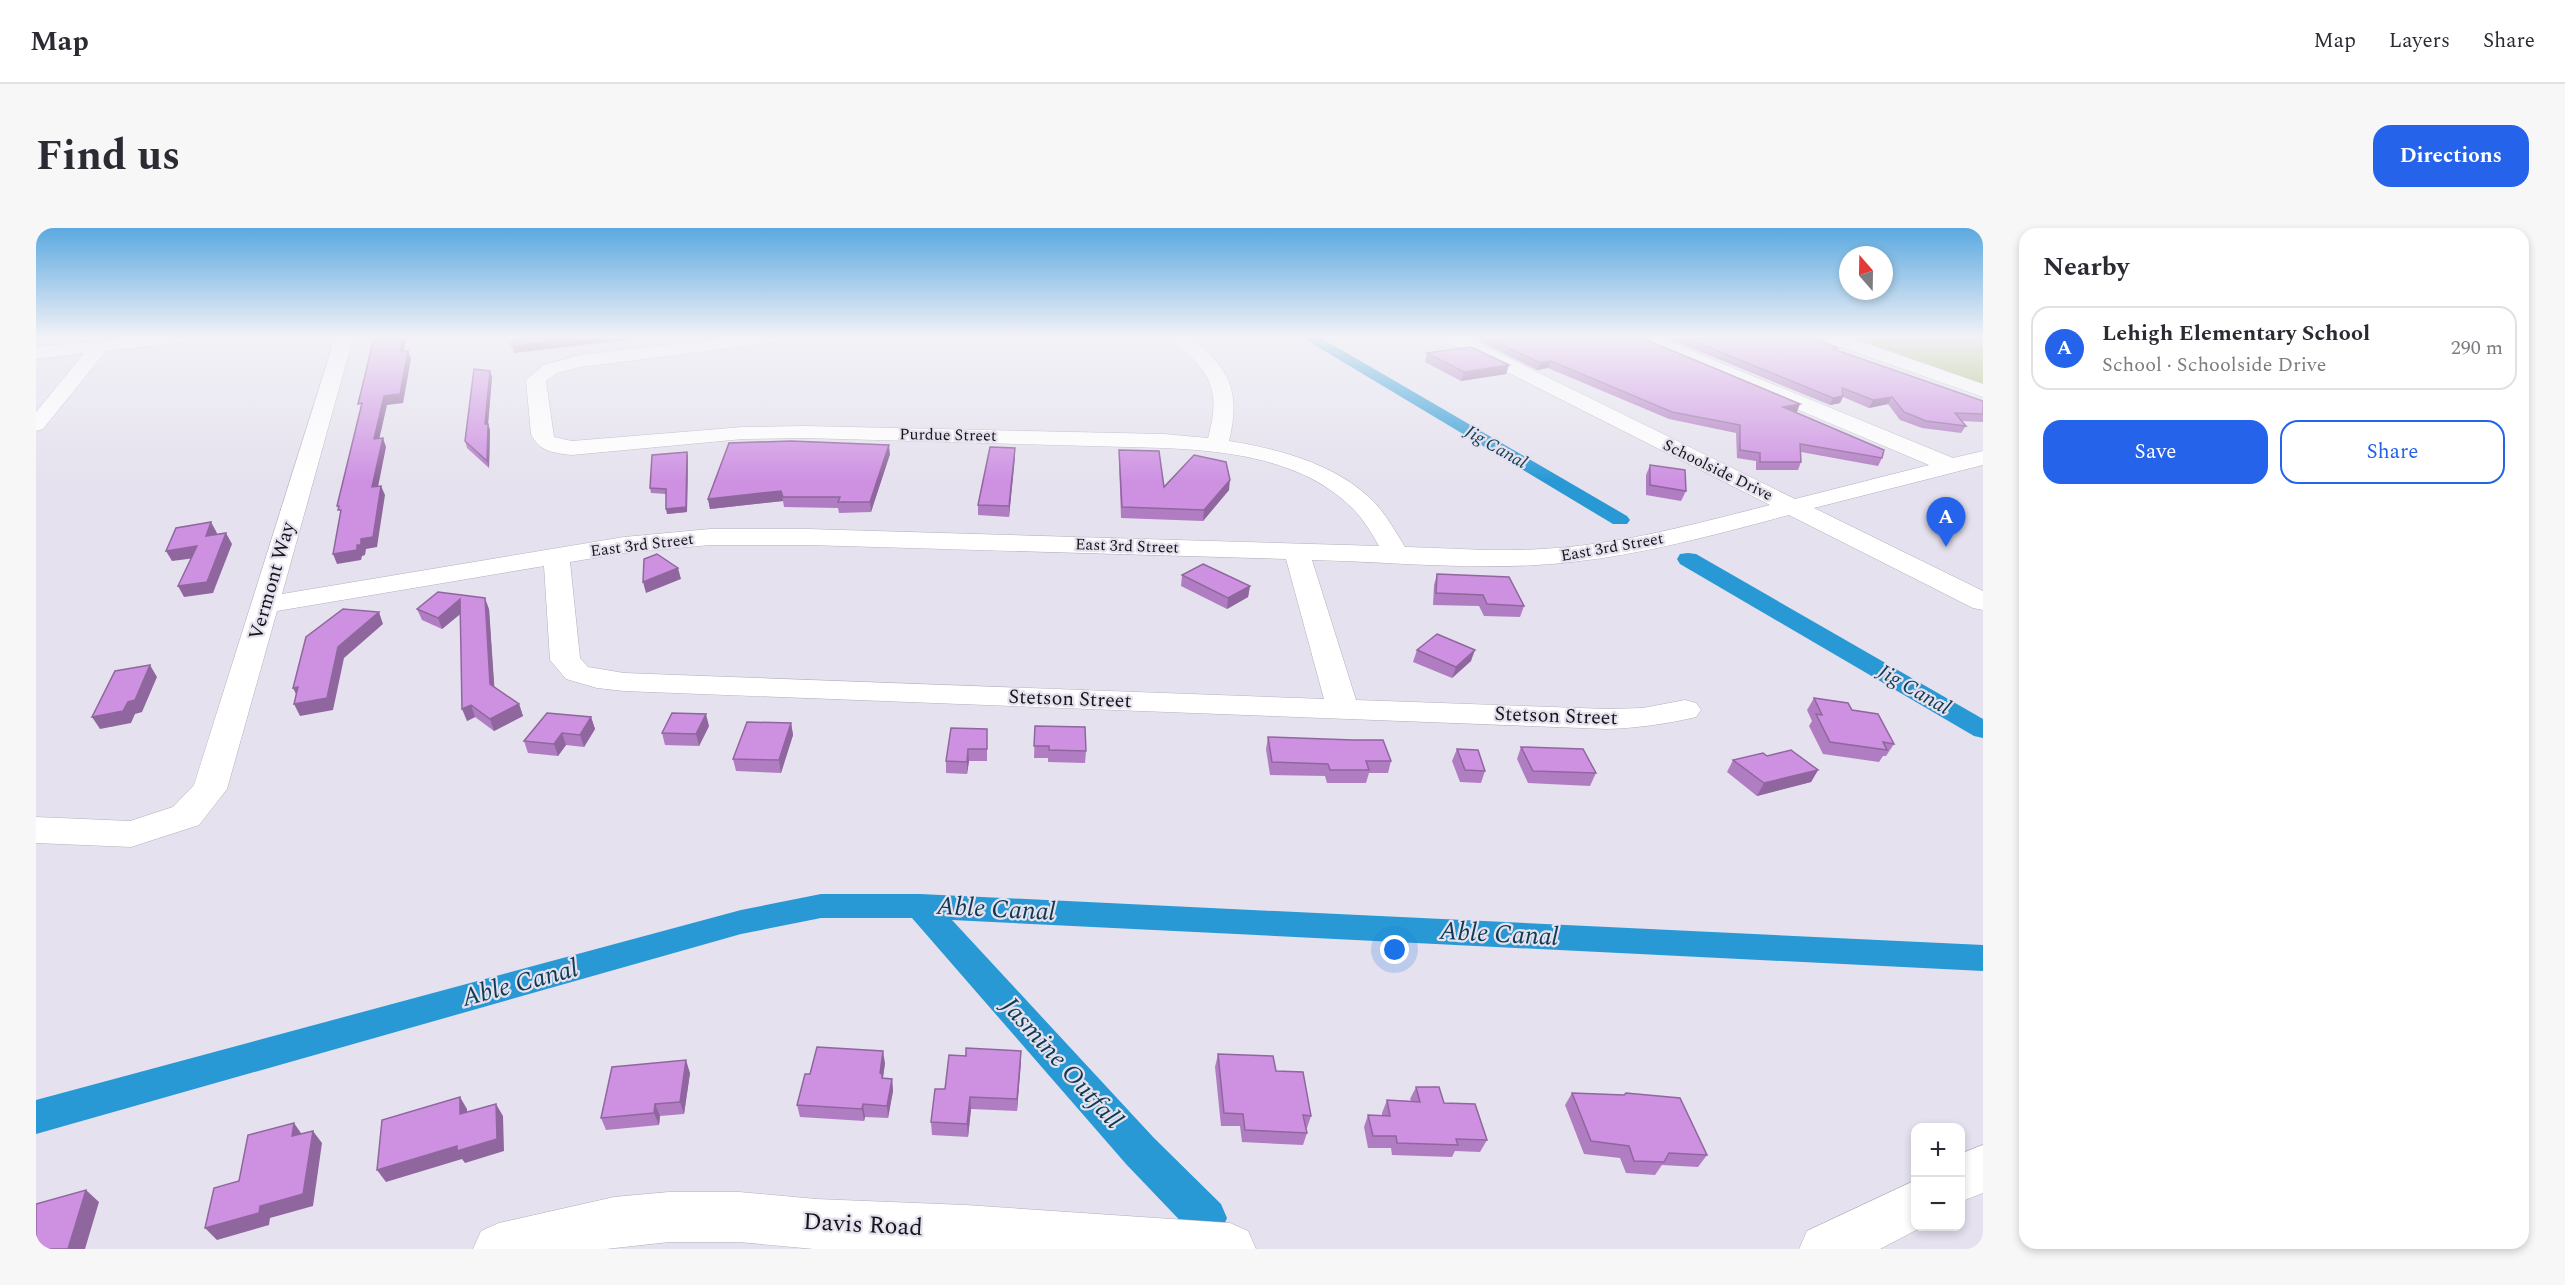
<!DOCTYPE html>
<meta charset="utf-8">
<style>
body{margin:0;font-family:Spectral,serif;background:#f7f7f7;color:#2b2b33}
.controls{position:absolute;right:18px;bottom:18px;display:grid;overflow:hidden;border-radius:12px;box-shadow:0 3px 9px #0003}
.controls button{width:54px;height:54px;display:grid;place-items:center;padding:0;border:0;border-bottom:2px solid #e1e1e2;background:#fff;color:#2b2b33;font:30px sans-serif}
.compass{position:absolute;left:1803px;top:18px;width:54px;height:54px;border-radius:50%;background:#fff;box-shadow:0 3px 9px #0003;rotate:340deg}
.you{position:absolute;left:1359px;top:722px;width:21px;height:21px;margin:-15px;border:4px solid #fff;border-radius:50%;background:#1a73e8;box-shadow:0 0 0 9px #1a73e833}
.badge{display:grid;place-items:center;width:39px;height:39px;border-radius:50%;background:#2563eb;color:#fff;font-size:20px;font-weight:700}
.pin{position:absolute;translate:-50% -50px;filter:drop-shadow(0 2px 3px #0008)}
.pin::after{content:'';position:absolute;top:32px;width:21px;height:18px;background:inherit;clip-path:polygon(0 0,100% 0,50% 100%)}
.list{margin:0;padding:0;list-style:none}
h2{display:flex;justify-content:space-between;align-items:center;height:78px;margin:0;padding:0 24px;font-size:26px}
h2 small{font-size:20px;font-weight:400;color:#7c7c81}
.list li{display:grid;grid-template-columns:39px 1fr auto;gap:18px;align-items:center;box-sizing:border-box;height:84px;margin:0 12px 12px;padding:0 12px;border:2px solid #e1e1e2;border-radius:18px}
.list b{display:block;font-size:22px;white-space:nowrap}
.list p{margin:0;font-size:20px;white-space:nowrap;color:#7c7c81}
.list em{font-size:20px;font-style:normal;color:#7c7c81}
.actions{display:flex;gap:12px;padding:18px 24px}
.actions a{flex:1;padding:14px 0;border:2px solid #2563eb;border-radius:18px;text-align:center;font-size:21px;color:#2563eb}
.actions .main{background:#2563eb;color:#fff}
.map{position:relative;flex:none;width:1947px;height:1021px;overflow:hidden;border-radius:18px}
header{display:flex;align-items:center;gap:36px;box-sizing:border-box;height:84px;padding:0 30px;background:#fff;border-bottom:2px solid #e1e1e2}
header strong{font-size:28px}
nav{display:flex;gap:33px;margin-inline-start:auto;font-size:21px}
.intro{display:flex;align-items:center;justify-content:space-between;box-sizing:border-box;height:144px;padding:0 36px}
h1{margin:0;font-size:42px}
.button{padding:15px 27px;border-radius:18px;background:#2563eb;color:#fff;font-size:21px;font-weight:700}
main{display:flex;gap:36px;padding:0 36px}
aside{flex:1;background:#fff;border-radius:18px;box-shadow:0 3px 9px #0003}
.map>svg:first-child{display:block}
</style>
<header>
<strong>Map</strong>
<nav><a>Map</a><a>Layers</a><a>Share</a></nav>
</header>
<div class="intro"><h1>Find us</h1><a class="button">Directions</a></div>
<main>
<div class="map">
<svg width="1947" height="1021" viewBox="0 0 1947 1021">
<rect width="100%" height="100%" fill="#e5e1ee"/>
<path fill="#a6bd6e" d="M 1806,110 L 1947,110 L 1947,160 Z"/>
<g fill="none" stroke-linecap="round" stroke-linejoin="round">
<g fill="#2899d4" fill-rule="evenodd">
<path d="M 1267,110 L 1285,110 L 1591,288 L 1594,292 L 1591,296 L 1577,296 Z"/>
<path d="M 1652,325 L 1660,326 L 1947,491 L 1947,510 L 1938,508 L 1644,336 L 1641,331 L 1644,326 Z"/>
<path d="M 785,666 L 884,666 L 1947,717 L 1947,743 L 916,692 L 1118,910 L 1185,976 L 1191,990 L 1185,1004 L 1170,1010 L 1155,1004 L 1090,936 L 876,690 L 785,690 L 705,706 L 0,906 L 0,872 L 705,682 Z"/>
</g>
<g stroke="#b3afbb" stroke-width="1">
<g id="minor">
<path d="M 87,110 L 149,110 L 146,114 L 140,115 L 70,123 L 7,201 L 0,203 L 0,184 L 48,125 L 0,131 L 0,119 Z"/>
<path d="M 299,110 L 317,110 L 246,366 L 588,309 L 674,301 L 772,301 L 1343,318 C 1336,306 1329,294 1320,284 C 1272,232 1194,223 1128,220 L 769,210 L 707,211 L 536,227 C 519,225 503,224 495,206 L 490,152 L 508,137 L 544,127 L 686,110 L 742,110 L 739,114 L 733,115 L 544,139 L 521,145 L 510,153 L 518,209 L 536,213 L 707,199 L 769,198 L 1128,206 L 1172,210 C 1181,178 1181,154 1156,130 C 1150,123 1141,118 1135,110 L 1155,110 C 1194,141 1205,163 1193,213 C 1243,221 1300,236 1337,273 C 1350,286 1359,303 1369,319 C 1414,320 1460,324 1506,321 C 1583,317 1659,296 1734,277 L 1411,114 L 1408,110 L 1432,110 L 1759,271 L 1893,237 L 1602,114 L 1599,110 L 1624,110 L 1917,230 L 1947,223 L 1947,237 L 1778,280 L 1947,363 L 1947,382 L 1937,380 L 1753,287 C 1682,306 1609,326 1536,334 C 1450,344 1362,334 1276,332 L 1320,472 L 1571,481 L 1607,480 L 1649,472 L 1660,475 L 1665,482 L 1660,489 C 1630,496 1602,500 1571,501 L 588,463 L 561,460 L 530,451 L 514,432 L 508,338 L 241,383 L 191,561 L 163,597 L 95,619 L 0,615 L 0,589 L 94,593 L 137,579 L 158,557 ZM 674,317 L 772,317 L 1250,331 L 1288,471 L 588,445 L 552,439 L 544,430 L 534,334 L 588,325 Z"/>
<path d="M 1788,110 L 1815,110 L 1947,156 L 1947,169 L 1791,114 Z"/>
<path d="M 1947,917 L 1947,965 L 1924,974 L 1924,926 Z"/>
<path d="M 1880,952 L 1880,998 L 1888,998 L 1844,1021 L 1763,1021 L 1771,1003 Z"/>
<path d="M 633,964 L 703,964 L 780,971 L 929,977 L 1194,995 L 1212,1003 L 1220,1021 L 778,1021 L 703,1014 L 633,1014 L 570,1021 L 437,1021 L 445,1003 L 463,995 L 578,969 Z"/>
</g>
</g>
<use href="#minor" fill="#fff" fill-rule="evenodd"/>
</g>
<g fill="#b17dc2">
<path d="M 1443,110 L 1606,110 L 1761,184 L 1758,184 L 1846,230 L 1842,238 L 1765,224 L 1765,234 L 1762,242 L 1720,242 L 1720,233 L 1701,230 L 1700,205 L 1633,191 L 1512,140 L 1501,142 L 1443,113 Z"/>
<path d="M 1631,110 L 1776,110 L 1802,120 L 1801,122 L 1947,173 L 1947,194 L 1925,193 L 1930,198 L 1925,205 L 1886,200 L 1864,192 L 1852,176 L 1833,180 L 1807,169 L 1804,175 L 1794,177 Z"/>
<path d="M 1391,125 L 1473,137 L 1470,146 L 1425,153 L 1389,134 Z"/>
<path d="M 454,143 L 456,149 L 452,196 L 454,202 L 453,240 L 431,220 L 429,213 Z"/>
<path d="M 979,220 L 973,289 L 942,287 L 942,277 Z"/>
<path d="M 1083,222 L 1128,259 L 1193,262 L 1167,293 L 1085,290 L 1083,232 Z"/>
<path d="M 651,224 L 652,229 L 651,284 L 631,286 L 630,266 L 615,265 L 614,260 Z"/>
<path d="M 854,226 L 835,284 L 803,285 L 802,280 L 748,279 L 747,273 L 674,281 L 672,271 Z"/>
<path d="M 1614,237 L 1650,263 L 1645,273 L 1610,267 L 1610,247 Z"/>
<path d="M 1401,346 L 1488,378 L 1484,389 L 1448,388 L 1443,378 L 1397,377 L 1398,357 Z"/>
<path d="M 1146,347 L 1214,358 L 1212,369 L 1191,381 L 1145,358 Z"/>
<path d="M 381,381 L 453,381 L 458,459 L 483,476 L 487,488 L 458,503 L 439,489 L 431,493 L 424,386 L 406,401 L 386,392 Z"/>
<path d="M 1381,422 L 1435,433 L 1416,450 L 1377,434 Z"/>
<path d="M 1778,470 L 1816,482 L 1858,516 L 1850,528 L 1847,528 L 1843,534 L 1787,526 L 1773,498 L 1776,493 L 1771,482 Z"/>
<path d="M 555,489 L 559,501 L 548,519 L 530,517 L 522,528 L 492,525 L 488,513 Z"/>
<path d="M 755,495 L 757,507 L 745,545 L 700,543 L 697,531 Z"/>
<path d="M 673,498 L 663,518 L 629,517 L 626,505 Z"/>
<path d="M 999,498 L 1050,523 L 1049,535 L 1012,534 L 1012,530 L 998,530 Z"/>
<path d="M 951,501 L 951,533 L 933,533 L 931,546 L 910,545 L 910,533 Z"/>
<path d="M 1232,509 L 1355,533 L 1352,545 L 1333,545 L 1330,555 L 1291,555 L 1289,548 L 1234,547 L 1230,521 Z"/>
<path d="M 1485,519 L 1560,545 L 1554,558 L 1492,555 L 1481,531 Z"/>
<path d="M 1421,521 L 1449,543 L 1445,555 L 1424,554 L 1416,533 Z"/>
<path d="M 1731,528 L 1782,542 L 1775,554 L 1721,568 L 1691,544 L 1697,532 Z"/>
<path d="M 985,823 L 981,883 L 935,881 L 932,909 L 896,907 L 895,894 L 909,861 L 930,828 Z"/>
<path d="M 1182,826 L 1240,843 L 1275,888 L 1271,900 L 1270,900 L 1271,905 L 1267,917 L 1206,914 L 1204,898 L 1185,898 L 1179,839 Z"/>
<path d="M 849,835 L 847,850 L 856,851 L 857,863 L 852,890 L 829,889 L 828,893 L 764,889 L 761,877 L 774,846 Z"/>
<path d="M 654,845 L 648,886 L 624,888 L 623,897 L 570,902 L 565,890 Z"/>
<path d="M 1380,859 L 1408,875 L 1451,912 L 1444,924 L 1419,923 L 1416,929 L 1356,927 L 1355,920 L 1332,920 L 1328,899 L 1332,887 L 1346,887 L 1346,885 L 1351,872 L 1375,873 L 1374,871 Z"/>
<path d="M 1536,865 L 1671,927 L 1662,939 L 1626,937 L 1619,947 L 1590,945 L 1584,930 L 1548,926 L 1529,877 Z"/>
</g>
<g fill="#90669e">
<path d="M 366,110 L 370,110 L 367,132 L 365,124 Z"/>
<path d="M 541,110 L 608,110 L 478,125 L 476,118 Z"/>
<path d="M 372,123 L 375,131 L 367,175 L 351,177 L 341,221 L 338,211 L 348,168 Z"/>
<path d="M 1515,133 L 1512,140 L 1501,142 L 1504,135 Z"/>
<path d="M 1473,137 L 1470,146 L 1425,153 L 1428,144 Z"/>
<path d="M 454,143 L 456,149 L 452,196 L 454,202 L 453,240 L 451,233 L 449,196 Z"/>
<path d="M 1807,168 L 1804,175 L 1794,177 L 1797,170 Z"/>
<path d="M 1856,169 L 1852,176 L 1833,180 L 1837,172 Z"/>
<path d="M 1764,176 L 1761,184 L 1743,187 L 1747,179 Z"/>
<path d="M 347,210 L 350,219 L 340,269 L 336,259 Z"/>
<path d="M 853,217 L 854,226 L 835,284 L 834,274 Z"/>
<path d="M 979,220 L 979,230 L 973,289 L 973,278 Z"/>
<path d="M 651,224 L 652,229 L 651,284 L 631,286 L 630,281 Z"/>
<path d="M 1194,252 L 1193,262 L 1167,293 L 1168,282 Z"/>
<path d="M 345,258 L 349,267 L 341,319 L 330,321 L 329,327 L 326,328 L 325,332 L 301,336 L 297,326 L 325,311 Z"/>
<path d="M 745,263 L 747,273 L 674,281 L 672,271 Z"/>
<path d="M 175,294 L 181,305 L 176,319 L 170,308 Z"/>
<path d="M 190,305 L 196,316 L 177,365 L 148,369 L 142,358 Z"/>
<path d="M 161,318 L 167,329 L 136,333 L 130,323 Z"/>
<path d="M 642,340 L 645,351 L 610,365 L 607,354 Z"/>
<path d="M 1214,358 L 1212,369 L 1191,381 L 1192,370 Z"/>
<path d="M 449,370 L 453,381 L 459,468 L 454,456 Z"/>
<path d="M 424,371 L 428,383 L 406,401 L 402,390 Z"/>
<path d="M 343,384 L 347,396 L 308,430 L 297,482 L 264,488 L 258,476 L 302,419 Z"/>
<path d="M 1439,422 L 1435,433 L 1416,450 L 1420,439 Z"/>
<path d="M 114,437 L 121,449 L 106,484 L 99,486 L 95,495 L 64,501 L 56,489 L 92,474 Z"/>
<path d="M 262,459 L 263,472 L 257,460 Z"/>
<path d="M 483,476 L 487,488 L 458,503 L 454,491 Z"/>
<path d="M 435,477 L 439,489 L 431,493 L 426,481 Z"/>
<path d="M 670,486 L 673,498 L 663,518 L 660,506 Z"/>
<path d="M 555,489 L 559,501 L 548,519 L 544,507 Z"/>
<path d="M 755,495 L 757,507 L 745,545 L 743,532 Z"/>
<path d="M 526,505 L 530,517 L 522,528 L 518,516 Z"/>
<path d="M 932,521 L 933,533 L 931,546 L 931,534 Z"/>
<path d="M 1782,542 L 1775,554 L 1721,568 L 1728,555 Z"/>
<path d="M 847,823 L 849,835 L 847,849 L 848,858 L 844,845 Z"/>
<path d="M 985,823 L 985,835 L 981,883 L 981,871 Z"/>
<path d="M 650,832 L 654,845 L 648,886 L 644,874 Z"/>
<path d="M 856,851 L 857,863 L 852,890 L 851,878 Z"/>
<path d="M 424,869 L 431,881 L 431,899 L 424,886 Z"/>
<path d="M 934,869 L 935,881 L 932,909 L 931,896 Z"/>
<path d="M 460,876 L 467,888 L 468,923 L 429,935 L 426,931 L 350,954 L 341,942 L 421,918 Z"/>
<path d="M 619,876 L 624,888 L 623,897 L 618,885 Z"/>
<path d="M 827,876 L 829,889 L 828,893 L 826,881 Z"/>
<path d="M 258,895 L 267,908 L 256,908 Z"/>
<path d="M 277,903 L 286,915 L 277,978 L 234,990 L 233,997 L 181,1012 L 169,1000 L 224,978 Z"/>
<path d="M 50,962 L 63,974 L 49,1021 L 32,1021 Z"/>
</g>
<g fill="#ce91e2" stroke="#90669e" stroke-width="1.5">
<path d="M 338,110 L 366,110 L 365,124 L 372,123 L 364,166 L 348,168 L 338,211 L 347,210 L 336,259 L 345,258 L 337,309 L 325,311 L 325,317 L 321,317 L 321,322 L 297,326 L 305,282 L 302,282 L 303,278 L 301,278 L 326,175 L 322,176 Z"/>
<path d="M 485,110 L 541,110 L 476,118 L 475,115 Z"/>
<path d="M 1453,110 L 1606,110 L 1764,176 L 1747,179 L 1848,222 L 1846,230 L 1764,216 L 1765,234 L 1724,234 L 1724,225 L 1704,222 L 1704,197 L 1636,184 L 1515,133 L 1504,135 Z"/>
<path d="M 1650,110 L 1776,110 L 1802,120 L 1797,121 L 1947,173 L 1947,186 L 1919,185 L 1930,198 L 1890,193 L 1868,184 L 1856,169 L 1837,172 L 1806,160 L 1807,168 L 1797,170 Z"/>
<path d="M 1435,119 L 1473,137 L 1428,144 L 1391,125 Z"/>
<path d="M 438,141 L 454,143 L 449,196 L 452,196 L 451,233 L 429,213 Z"/>
<path d="M 755,213 L 853,217 L 834,274 L 802,274 L 804,269 L 747,269 L 745,263 L 672,271 L 693,215 Z"/>
<path d="M 954,219 L 979,220 L 973,278 L 942,277 Z"/>
<path d="M 1083,222 L 1123,223 L 1128,259 L 1158,227 L 1190,234 L 1194,252 L 1168,282 L 1086,279 Z"/>
<path d="M 651,224 L 650,279 L 630,281 L 630,261 L 614,260 L 616,227 Z"/>
<path d="M 1614,237 L 1649,242 L 1650,263 L 1614,257 Z"/>
<path d="M 175,294 L 170,308 L 190,305 L 171,354 L 142,358 L 161,318 L 130,323 L 140,300 Z"/>
<path d="M 621,326 L 642,340 L 607,354 L 608,331 Z"/>
<path d="M 1167,336 L 1214,358 L 1192,370 L 1146,347 Z"/>
<path d="M 1401,346 L 1473,349 L 1488,378 L 1451,376 L 1447,367 L 1400,365 Z"/>
<path d="M 402,364 L 449,370 L 454,456 L 483,476 L 454,491 L 435,477 L 426,481 L 424,371 L 402,390 L 381,381 Z"/>
<path d="M 307,381 L 343,384 L 302,419 L 291,470 L 258,476 L 262,459 L 257,460 L 270,409 Z"/>
<path d="M 1401,406 L 1439,422 L 1420,439 L 1381,422 Z"/>
<path d="M 114,437 L 99,472 L 92,474 L 87,483 L 56,489 L 79,443 Z"/>
<path d="M 1778,470 L 1812,475 L 1816,482 L 1842,486 L 1858,516 L 1847,514 L 1851,522 L 1794,514 L 1780,486 L 1786,487 Z"/>
<path d="M 511,485 L 555,489 L 544,507 L 526,505 L 518,516 L 488,513 Z"/>
<path d="M 636,485 L 670,486 L 660,506 L 626,505 Z"/>
<path d="M 711,494 L 755,495 L 743,532 L 697,531 Z"/>
<path d="M 999,498 L 1049,499 L 1050,523 L 1013,522 L 1013,518 L 998,518 Z"/>
<path d="M 915,500 L 951,501 L 951,521 L 932,521 L 931,534 L 910,533 Z"/>
<path d="M 1232,509 L 1317,512 L 1347,512 L 1355,533 L 1330,533 L 1333,542 L 1294,542 L 1292,536 L 1236,534 Z"/>
<path d="M 1485,519 L 1547,521 L 1560,545 L 1497,543 Z"/>
<path d="M 1421,521 L 1442,522 L 1449,543 L 1429,542 Z"/>
<path d="M 1755,522 L 1782,542 L 1728,555 L 1697,532 L 1727,525 L 1731,528 Z"/>
<path d="M 781,819 L 847,823 L 844,845 L 846,846 L 846,850 L 856,851 L 851,878 L 827,876 L 826,881 L 761,877 L 769,846 L 774,846 Z"/>
<path d="M 930,820 L 985,823 L 981,871 L 934,869 L 931,896 L 895,894 L 899,861 L 909,861 L 913,827 L 930,828 Z"/>
<path d="M 1182,826 L 1237,828 L 1240,843 L 1267,844 L 1275,888 L 1267,887 L 1271,905 L 1209,902 L 1207,886 L 1188,885 Z"/>
<path d="M 650,832 L 644,874 L 619,876 L 618,885 L 565,890 L 576,839 Z"/>
<path d="M 1380,859 L 1403,859 L 1408,875 L 1439,876 L 1451,912 L 1420,911 L 1422,917 L 1361,915 L 1360,908 L 1337,908 L 1332,887 L 1354,888 L 1351,872 L 1384,874 Z"/>
<path d="M 1536,865 L 1588,867 L 1590,865 L 1644,870 L 1671,927 L 1633,925 L 1628,934 L 1598,933 L 1593,918 L 1555,913 Z"/>
<path d="M 424,869 L 424,886 L 460,876 L 461,911 L 421,923 L 421,918 L 341,942 L 346,892 Z"/>
<path d="M 258,895 L 256,908 L 277,903 L 267,966 L 224,978 L 223,985 L 169,1000 L 178,960 L 203,953 L 212,907 Z"/>
<path d="M 50,962 L 32,1021 L 0,1021 L 0,976 Z"/>
</g>
<linearGradient id="sky" x2="0" y2="1"><stop stop-color="#5ba9e0"/><stop offset="0.43" stop-color="#f3f2f7"/><stop offset="1" stop-color="#f3f2f7" stop-opacity="0"/></linearGradient>
<rect width="1947" height="253" fill="url(#sky)"/>
<g text-anchor="middle" dominant-baseline="central" stroke-width="4.5" stroke-linejoin="round" paint-order="stroke">
<g font-size="16" fill="#161519" stroke="#e5e1ee">
<text transform="translate(912 207) rotate(1)">Purdue Street</text>
<text transform="translate(1682 242) rotate(26)">Schoolside Drive</text>
<text transform="translate(606 317) rotate(-7)">East 3rd Street</text>
<text transform="translate(1091 318) rotate(2)">East 3rd Street</text>
<text transform="translate(1576 319) rotate(-10)">East 3rd Street</text>
</g>
<g font-size="18" font-style="italic" fill="#0e3b53" stroke="#e5e1ee">
<text transform="translate(1460 219) rotate(30)">Jig Canal</text>
</g>
<g font-size="20" fill="#161519" stroke="#e5e1ee">
<text transform="translate(236 353) rotate(-74)">Vermont Way</text>
<text transform="translate(1034 471) rotate(2)">Stetson Street</text>
<text transform="translate(1520 488) rotate(2)">Stetson Street</text>
</g>
<g font-size="21" font-style="italic" fill="#0e3b53" stroke="#e5e1ee">
<text transform="translate(1878 462) rotate(30)">Jig Canal</text>
</g>
<g font-size="24" fill="#161519" stroke="#e5e1ee">
<text transform="translate(827 997) rotate(3)">Davis Road</text>
</g>
<g font-size="26" font-style="italic" fill="#0e3b53" stroke="#e5e1ee">
<text transform="translate(960 681) rotate(3)">Able Canal</text>
<text transform="translate(1463 706) rotate(3)">Able Canal</text>
<text transform="translate(484 755) rotate(-15)">Able Canal</text>
<text transform="translate(1026 835) rotate(48)">Jasmine Outfall</text>
</g>
</g>
</svg>
<div class="controls">
<button>+</button>
<button>−</button>
</div>
<svg class="compass" viewBox="-18 -18 36 36"><path d="M0-13l5 13h-10z" fill="#e53935"/><path d="M0 13l5-13h-10z" fill="#7c7c81"/></svg>
<div class="you"></div>
<div class="pin badge" style="left:1910px;top:319px">A</div>
</div>
<aside>
<h2>Nearby<small></small></h2>
<ul class="list">
<li><span class="badge">A</span><div><b>Lehigh Elementary School</b><p>School · Schoolside Drive</p></div><em>290 m</em></li>
</ul>
<div class="actions"><a class="main">Save</a><a>Share</a></div>
</aside>
</main>
